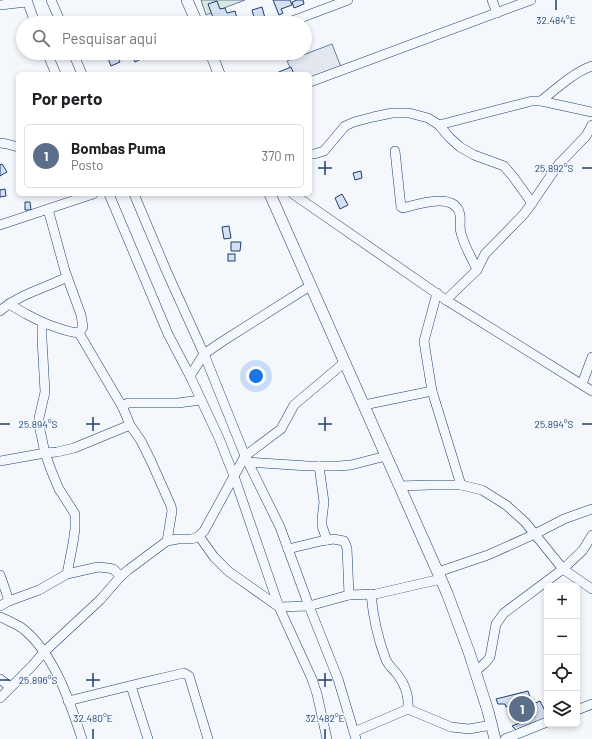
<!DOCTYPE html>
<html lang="pt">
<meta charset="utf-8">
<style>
body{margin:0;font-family:Barlow,sans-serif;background:#f6f6f6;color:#202124}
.controls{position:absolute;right:12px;bottom:12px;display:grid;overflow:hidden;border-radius:6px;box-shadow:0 2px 6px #0003}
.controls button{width:36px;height:36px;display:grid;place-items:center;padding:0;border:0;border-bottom:1px solid #e0e0e0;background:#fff;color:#202124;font:20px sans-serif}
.you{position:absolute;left:256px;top:376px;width:14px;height:14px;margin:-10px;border:3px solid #fff;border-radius:50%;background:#1a73e8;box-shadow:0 0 0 6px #1a73e833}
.badge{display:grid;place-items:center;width:26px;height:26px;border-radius:50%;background:#d93025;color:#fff;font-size:13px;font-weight:700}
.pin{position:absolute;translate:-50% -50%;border:2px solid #fff;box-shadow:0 1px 4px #0006}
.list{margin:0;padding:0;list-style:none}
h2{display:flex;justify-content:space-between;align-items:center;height:52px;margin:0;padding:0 16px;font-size:17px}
h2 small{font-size:13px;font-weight:400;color:#757577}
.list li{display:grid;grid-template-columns:26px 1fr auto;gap:12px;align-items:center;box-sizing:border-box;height:64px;margin:0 8px 8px;padding:0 8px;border:1px solid #e0e0e0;border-radius:6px}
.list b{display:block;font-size:15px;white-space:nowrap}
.list p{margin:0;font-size:13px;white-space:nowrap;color:#757577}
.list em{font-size:13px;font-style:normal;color:#757577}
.icon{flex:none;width:22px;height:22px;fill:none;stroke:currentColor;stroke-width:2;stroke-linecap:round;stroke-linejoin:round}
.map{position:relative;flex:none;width:592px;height:739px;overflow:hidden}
.search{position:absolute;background:#fff;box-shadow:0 2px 6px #0003;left:16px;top:16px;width:296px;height:44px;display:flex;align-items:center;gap:10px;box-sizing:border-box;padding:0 14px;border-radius:22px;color:#757577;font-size:15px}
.panel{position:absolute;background:#fff;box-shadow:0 2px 6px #0003;left:16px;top:72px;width:296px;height:124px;border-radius:6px}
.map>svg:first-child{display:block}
</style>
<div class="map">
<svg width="592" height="739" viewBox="0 0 592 739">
<rect width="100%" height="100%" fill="#f4f7fb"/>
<path fill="#d7e8df" stroke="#687fa3" d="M 201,0 L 245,0 L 206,15 Z"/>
<path fill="#e3e8f0" stroke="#687fa3" d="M 332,44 L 341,67 L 310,79 L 310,74 L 293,74 L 287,61 Z"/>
<g fill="#d5e0f0" stroke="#1d3f73">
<path d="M 273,0 L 290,0 L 292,5 L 281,9 L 283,13 L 279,15 Z"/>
<path d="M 297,0 L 303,0 L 304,4 L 294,8 L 292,2 Z"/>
<path d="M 217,1 L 220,9 L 225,8 L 227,13 L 235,11 L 238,22 L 235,23 L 215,23 L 208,4 Z"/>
<path d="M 262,7 L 265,18 L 255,21 L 252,10 Z"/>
<path d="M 106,53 L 116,53 L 120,62 L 111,66 Z"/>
<path d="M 130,53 L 141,53 L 143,58 L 135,62 Z"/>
<path d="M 291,67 L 294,74 L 274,74 Z"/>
<path d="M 2,164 L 7,172 L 0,176 L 0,165 Z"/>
<path d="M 361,171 L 362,178 L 355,180 L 353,173 Z"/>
<path d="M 5,189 L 6,196 L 0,197 L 0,190 Z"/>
<path d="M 342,194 L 348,205 L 340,209 L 335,198 Z"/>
<path d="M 25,202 L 30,202 L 31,210 L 25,210 Z"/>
<path d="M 229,226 L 231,238 L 224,239 L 222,227 Z"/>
<path d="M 231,242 L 241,242 L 240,251 L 231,251 Z"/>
<rect x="228" y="254" width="7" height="7"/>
<path d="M 528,691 L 531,701 L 506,707 L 505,704 L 498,704 L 496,699 Z"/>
<path d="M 540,701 L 547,715 L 547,718 L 516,730 L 512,726 L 535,717 L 531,705 Z"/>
</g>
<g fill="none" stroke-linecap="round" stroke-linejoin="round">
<g stroke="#1d3f73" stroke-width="10">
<g id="minor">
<path d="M 27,0 L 35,23"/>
<path d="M 51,0 L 61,23"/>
<path d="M 492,0 L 497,13"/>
<path d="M 0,5 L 27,2"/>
<path d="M 287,23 L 348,0"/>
<path d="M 47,53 L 56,74"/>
<path d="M 73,53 L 82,74"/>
<path d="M 310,82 L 531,0"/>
<path d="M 541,101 C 557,88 573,73 592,66"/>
<path d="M 439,125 L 532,101 L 541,101 L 592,112"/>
<path d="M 0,143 L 7,144 L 18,147"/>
<path d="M 395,151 L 401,207 L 403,208 C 418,204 456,191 460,215 C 461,221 459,227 461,233 C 464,246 472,258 477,270"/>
<path d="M 310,154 L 314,154 L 324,151 L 345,126 L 354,122 L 373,117 L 392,113 L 409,113 L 428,118 L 439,125 L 449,137 L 460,147 L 474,155 L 504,166 L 514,178 L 532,203"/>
<path d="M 109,194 L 168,334 L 190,376 L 219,438 L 234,476 L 279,607 L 312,679 L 317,694 L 327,739"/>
<path d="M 134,194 L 166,270 L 204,354 L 245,456 L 280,527 L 309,606 L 338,679 L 356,739"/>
<path d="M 293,194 L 446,300 L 592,391"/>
<path d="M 0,225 L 93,194"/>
<path d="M 437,293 L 424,341 L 426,354 L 432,391 L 461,485"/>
<path d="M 446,300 L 477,270 L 485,254 L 524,214 L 532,203 L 558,165 L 586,136 L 592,125"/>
<path d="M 9,304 L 26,314 L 42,322 L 42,339 L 45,392 L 39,418 L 39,425 L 45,453 L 51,470 L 59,489 L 75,514 L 75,529 L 73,543 L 67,574"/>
<path d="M 0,311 C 17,295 46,288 67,277"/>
<path d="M 42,322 C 55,327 66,332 79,333 L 83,327 L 81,315 L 65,271 L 48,209"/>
<path d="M 79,333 L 123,408"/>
<path d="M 190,376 L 204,354 L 223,341 L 310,286"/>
<path d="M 582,384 L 592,357"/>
<path d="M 364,405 L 432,391"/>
<path d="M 0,461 L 45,453 L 57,452 L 74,448 L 130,425"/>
<path d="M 248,462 L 308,466 L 339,466 L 351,465 L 386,456"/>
<path d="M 319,466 L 324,502 L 322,519 L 322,526 L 327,540"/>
<path d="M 399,486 L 430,485 L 461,485 L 482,490 L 506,505 L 525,522 L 563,569 L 592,589"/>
<path d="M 199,536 L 214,557 L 228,571 L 279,607 L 309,606 L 349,595 L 376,594 L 441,579"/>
<path d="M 167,541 L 172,511 L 171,506 L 151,461 L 141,441 L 130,425 L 123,408 L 125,405 L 128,403 L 178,403 L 201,400"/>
<path d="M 288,549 L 321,541 L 333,539 L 344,541 L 347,548 L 349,595"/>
<path d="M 438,572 L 488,555 L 535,534 L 564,519 L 592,509"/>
<path d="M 0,575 L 5,589 L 9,601"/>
<path d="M 371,594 C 373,617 378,639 386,660 C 389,666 393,669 397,674 C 405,684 409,697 408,709"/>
<path d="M 0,606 L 9,601 L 39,590 L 67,574 L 98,567 L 108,568 L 113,569 L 121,576"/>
<path d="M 0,617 C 4,618 7,620 11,622 C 15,624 19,626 22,628 C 54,653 70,702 82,739"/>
<path d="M 476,671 L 486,662 L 490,657 L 496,624 L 504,613 L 563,569 L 583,550 L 592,535"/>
<path d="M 0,679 L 10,687"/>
<path d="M 131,686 L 148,739"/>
<path d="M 0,698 L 32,666 L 44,652 L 100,600 L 121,576 L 128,570 L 167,541 L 178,539 L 192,539 L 199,536 L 204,531 L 245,456 L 281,429 L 294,405 L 345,362"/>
<path d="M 68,701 L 145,682 L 184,673 L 189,676 L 208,739"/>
<path d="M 408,709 L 451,727 L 469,729 L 492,725"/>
<path d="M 577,710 L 592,704"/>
<path d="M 354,732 L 408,709"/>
<path d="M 505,739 L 547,722"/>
</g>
</g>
<g stroke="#1d3f73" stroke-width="12">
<g id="major">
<path d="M 187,0 L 197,23"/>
<path d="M 211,53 L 219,74"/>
<path d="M 270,194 L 447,593 L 469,652 L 488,711 L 495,739"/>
</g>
</g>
<use href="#minor" stroke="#f4f7fb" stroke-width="9"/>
<use href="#major" stroke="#f4f7fb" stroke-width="11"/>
</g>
<path fill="none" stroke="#1d3f73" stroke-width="1.5" d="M 556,0 L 556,10M 325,161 L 325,175M 318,168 L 332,168M 582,168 L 592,168M 93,417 L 93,431M 325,417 L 325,431M 0,424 L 10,424M 86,424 L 100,424M 318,424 L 332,424M 582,424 L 592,424M 93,673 L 93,687M 325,673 L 325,687M 0,680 L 10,680M 86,680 L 100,680M 318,680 L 332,680M 93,729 L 93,739M 325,729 L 325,739"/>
<g font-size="10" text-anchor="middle" fill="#1d3f73" stroke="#f4f7fb" stroke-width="3" stroke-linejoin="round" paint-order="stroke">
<text x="556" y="24">32.484°E</text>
<text x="554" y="172">25.892°S</text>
<text x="38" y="428">25.894°S</text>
<text x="554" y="428">25.894°S</text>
<text x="38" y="684">25.896°S</text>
<text x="93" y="722">32.480°E</text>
<text x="325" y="722">32.482°E</text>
</g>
</svg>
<div class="controls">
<button>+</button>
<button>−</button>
<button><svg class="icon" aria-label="locate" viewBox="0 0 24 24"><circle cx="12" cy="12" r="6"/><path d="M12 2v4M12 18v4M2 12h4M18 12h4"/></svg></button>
<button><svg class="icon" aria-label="layers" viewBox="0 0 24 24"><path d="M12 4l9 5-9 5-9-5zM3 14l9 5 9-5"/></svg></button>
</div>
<div class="you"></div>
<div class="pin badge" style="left:522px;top:709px;background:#5c6f8a">1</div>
<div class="search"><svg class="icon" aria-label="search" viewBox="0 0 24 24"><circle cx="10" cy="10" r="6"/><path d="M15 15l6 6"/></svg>Pesquisar aqui</div>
<section class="panel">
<h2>Por perto<small></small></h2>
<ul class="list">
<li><span class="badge" style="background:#5c6f8a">1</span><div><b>Bombas Puma</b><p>Posto</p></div><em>370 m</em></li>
</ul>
</section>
</div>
